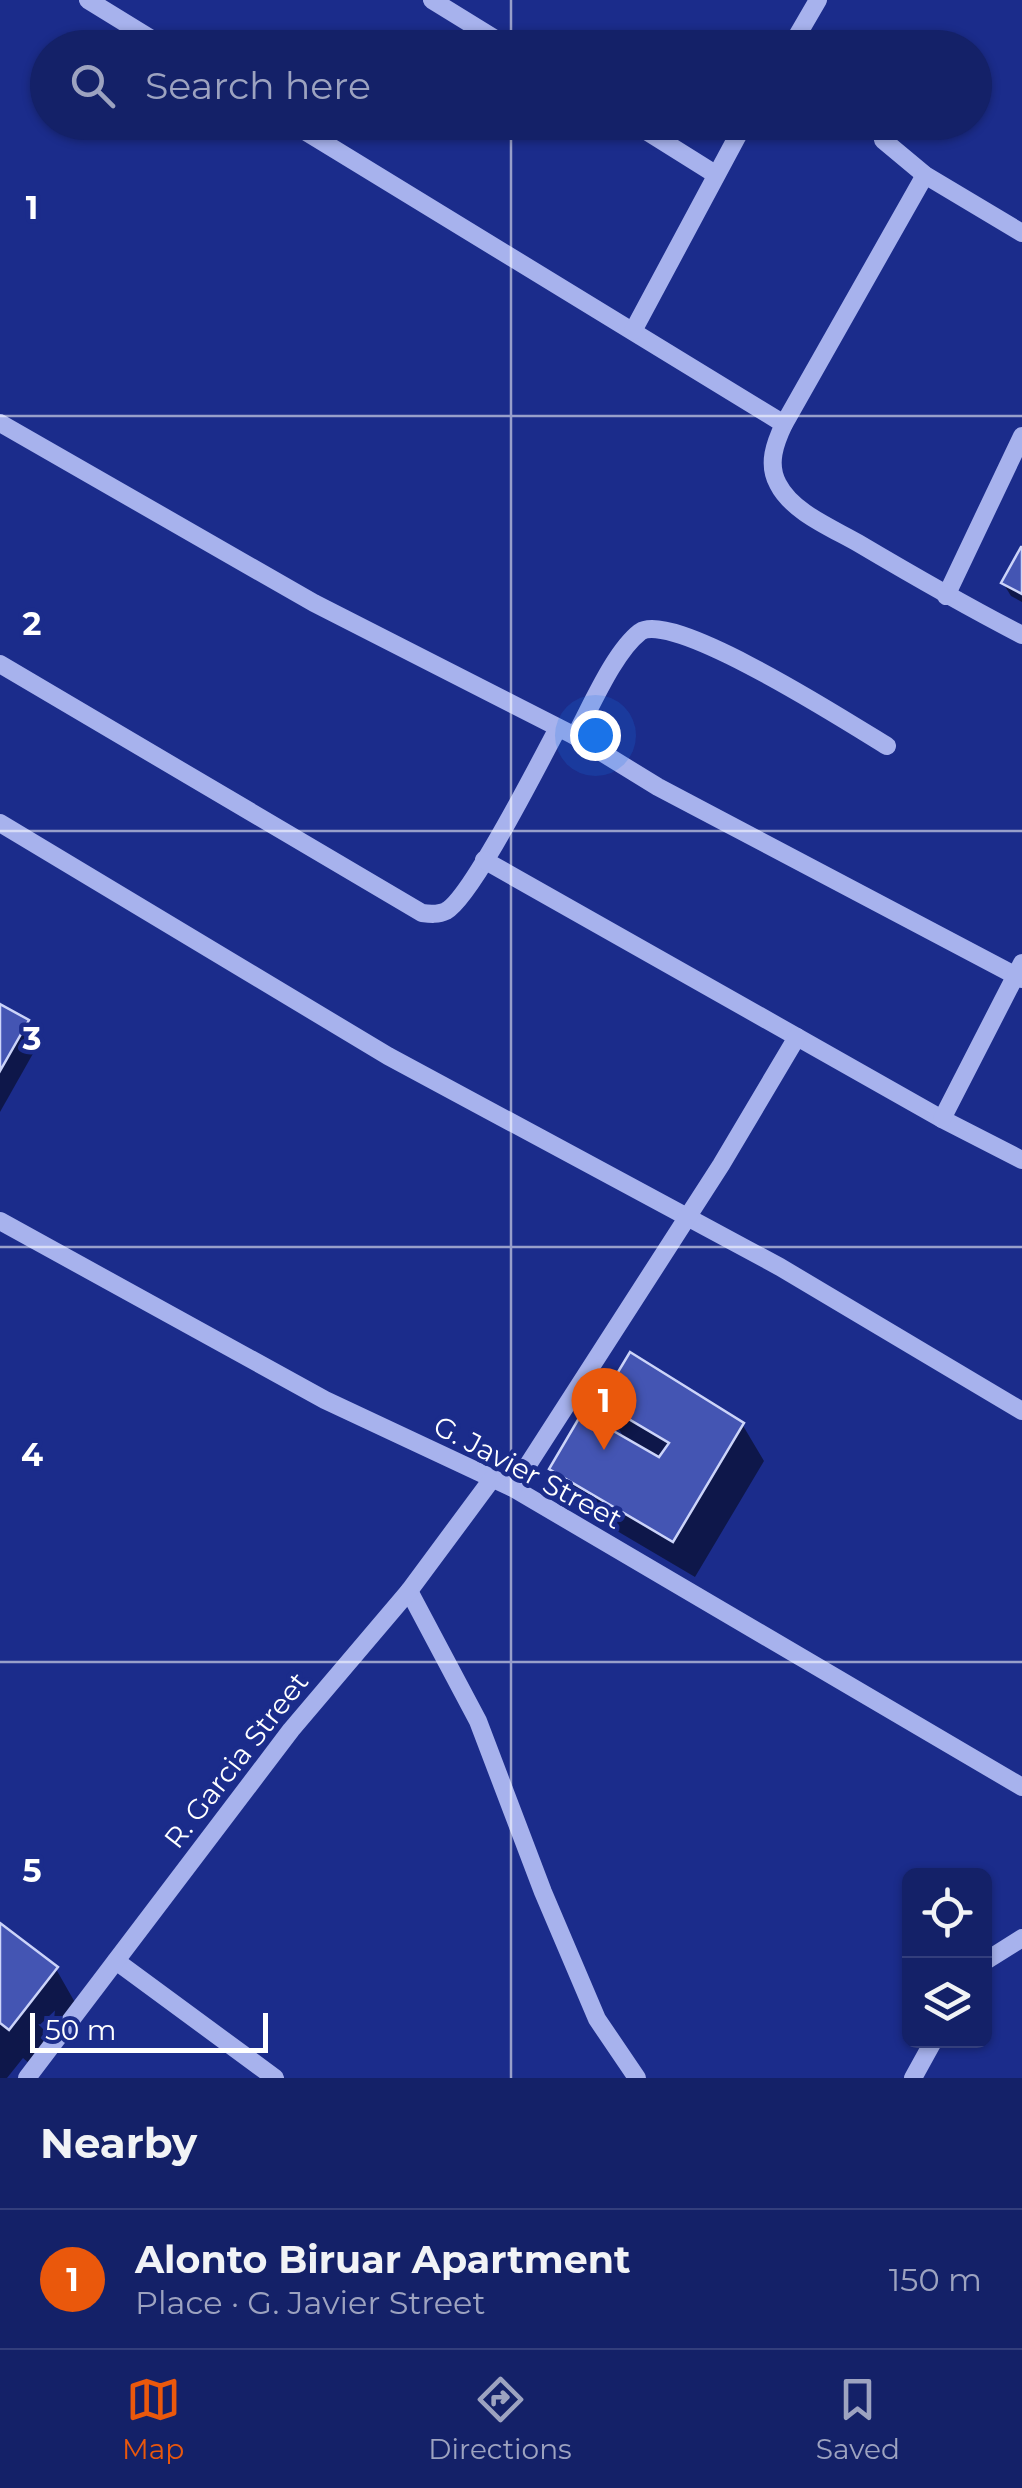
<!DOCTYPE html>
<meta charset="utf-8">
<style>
body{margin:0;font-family:Montserrat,sans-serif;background:#1d296e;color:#f1f3f6}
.controls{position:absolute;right:30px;bottom:30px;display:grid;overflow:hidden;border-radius:15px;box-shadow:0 2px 8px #0004}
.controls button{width:90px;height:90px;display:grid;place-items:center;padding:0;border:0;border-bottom:2px solid #333e7c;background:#142168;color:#f1f3f6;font:50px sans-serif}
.scale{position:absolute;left:30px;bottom:25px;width:238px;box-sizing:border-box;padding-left:10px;border:5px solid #fff;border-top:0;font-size:28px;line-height:35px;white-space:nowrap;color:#fff;-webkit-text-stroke:8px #1b2c8b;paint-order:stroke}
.you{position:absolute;left:595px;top:735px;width:35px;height:35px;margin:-25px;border:8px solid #fff;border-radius:50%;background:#1a73e8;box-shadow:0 0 0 15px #1a73e833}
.badge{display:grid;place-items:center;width:65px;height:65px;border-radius:50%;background:#ea580c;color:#fff;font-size:32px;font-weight:700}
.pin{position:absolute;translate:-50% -82px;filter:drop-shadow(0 2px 5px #0008)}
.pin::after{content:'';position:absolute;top:52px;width:35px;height:30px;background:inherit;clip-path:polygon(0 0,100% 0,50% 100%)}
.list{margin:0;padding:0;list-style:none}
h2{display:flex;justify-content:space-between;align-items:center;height:130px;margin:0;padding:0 40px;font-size:42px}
h2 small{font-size:32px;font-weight:400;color:#9da3c0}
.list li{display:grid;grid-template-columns:65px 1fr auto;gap:30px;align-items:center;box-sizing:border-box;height:140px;padding:0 40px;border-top:2px solid #333e7c}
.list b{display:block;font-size:38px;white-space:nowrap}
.list p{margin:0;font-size:32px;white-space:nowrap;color:#9da3c0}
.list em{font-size:32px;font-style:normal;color:#9da3c0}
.icon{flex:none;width:55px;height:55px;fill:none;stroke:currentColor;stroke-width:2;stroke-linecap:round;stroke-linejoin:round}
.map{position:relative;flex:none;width:1022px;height:2078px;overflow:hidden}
.search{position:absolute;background:#142168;box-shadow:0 2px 8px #0004;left:30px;right:30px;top:30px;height:110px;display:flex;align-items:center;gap:25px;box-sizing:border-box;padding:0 35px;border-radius:55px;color:#9da3c0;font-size:38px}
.sheet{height:270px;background:#142168}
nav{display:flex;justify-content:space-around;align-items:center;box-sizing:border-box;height:140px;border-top:2px solid #333e7c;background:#142168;font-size:28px;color:#9da3c0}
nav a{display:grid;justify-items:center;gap:5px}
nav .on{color:#ea580c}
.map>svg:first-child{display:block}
</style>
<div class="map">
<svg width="1022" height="2078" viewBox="0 0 1022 2078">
<rect width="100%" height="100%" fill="#1b2c8b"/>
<g fill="#0007">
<path d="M 1022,551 L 1022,602 L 1011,596 L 1003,583 Z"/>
<path d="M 0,1007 L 27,1022 L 39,1043 L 0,1112 Z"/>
<path d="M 603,1402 L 742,1424 L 764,1461 L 695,1577 L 573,1505 L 552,1469 L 626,1441 Z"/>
<path d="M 0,1926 L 56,1969 L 77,2006 L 31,2065 L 23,2058 L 7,2078 L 0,2078 Z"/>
</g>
<g fill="#4455b3" stroke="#ccd4f9" stroke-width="2.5">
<path d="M 1021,547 L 1022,547 L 1022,594 L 1001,583 Z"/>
<path d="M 0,1004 L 29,1020 L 0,1071 Z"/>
<path d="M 630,1352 L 744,1423 L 673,1542 L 549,1469 L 582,1413 L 659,1457 L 669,1443 L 600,1402 Z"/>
<path d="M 0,1923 L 58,1967 L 9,2030 L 0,2023 Z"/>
</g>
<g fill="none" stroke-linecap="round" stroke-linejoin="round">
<g stroke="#a7b2ed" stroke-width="18">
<path d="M 88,0 L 166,48"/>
<path d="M 432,0 L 510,48"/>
<path d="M 790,48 L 818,0"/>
<path d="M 290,122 L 784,424"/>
<path d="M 632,122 L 715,174"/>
<path d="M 883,140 L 925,175 L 1022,233"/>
<path d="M 925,175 L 784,424 C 775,443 767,464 778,484 C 792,512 832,528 858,543 C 912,575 966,606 1022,635"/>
<path d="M 633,331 L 745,122"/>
<path d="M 0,423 L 314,603 L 575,736 L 658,787 L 1022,979"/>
<path d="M 946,596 L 1022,436"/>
<path d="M 0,664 L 422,913 C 430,914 438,915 446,911 C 472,897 540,761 558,728"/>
<path d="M 575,736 C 591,707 614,652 640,632 C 672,609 851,724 887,746"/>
<path d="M 0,823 L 388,1056 L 780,1267 L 1022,1411"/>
<path d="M 484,860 L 942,1119 L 1022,1160"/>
<path d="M 942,1119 L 1022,963"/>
<path d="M 0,1221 L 325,1400 L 513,1488 L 1022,1787"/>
<path d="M 513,1488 L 721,1165 L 797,1037"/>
<path d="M 409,1591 L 478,1721 L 543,1892 L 597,2019 L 637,2078"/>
<path d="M 116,1961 L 275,2078"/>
<path d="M 984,1962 L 1022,1938"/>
<path d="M 27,2078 L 291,1730 L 409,1591 L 492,1479"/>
<path d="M 913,2078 L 934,2040"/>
</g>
</g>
<path fill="none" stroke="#fff" stroke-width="2.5" stroke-opacity="0.55" d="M 511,0 L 511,48M 511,122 L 511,2078M 0,416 L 1022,416M 0,831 L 1022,831M 0,1247 L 1022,1247M 0,1662 L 1022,1662"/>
<g text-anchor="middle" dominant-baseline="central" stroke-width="9" stroke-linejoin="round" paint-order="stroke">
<g font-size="28" fill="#fff" stroke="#1b2c8b">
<text transform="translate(528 1472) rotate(28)">G. Javier Street</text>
<text transform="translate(236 1760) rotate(-52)">R. Garcia Street</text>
</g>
</g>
<g font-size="32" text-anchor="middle" font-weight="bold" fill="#fff" stroke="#1b2c8b" stroke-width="9" stroke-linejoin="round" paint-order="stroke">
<text x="32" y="219">1</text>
<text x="32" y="635">2</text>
<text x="32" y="1050">3</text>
<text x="32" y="1466">4</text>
<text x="32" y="1882">5</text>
</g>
</svg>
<div class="controls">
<button><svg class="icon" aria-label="locate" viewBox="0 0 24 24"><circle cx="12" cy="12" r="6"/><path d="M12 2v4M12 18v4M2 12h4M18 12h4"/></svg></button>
<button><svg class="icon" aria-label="layers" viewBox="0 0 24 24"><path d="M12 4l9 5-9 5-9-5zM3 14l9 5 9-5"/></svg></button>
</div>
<div class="scale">50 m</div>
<div class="you"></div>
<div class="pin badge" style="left:604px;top:1450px">1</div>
<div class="search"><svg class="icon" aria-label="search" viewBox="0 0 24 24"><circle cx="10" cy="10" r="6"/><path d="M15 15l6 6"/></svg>Search here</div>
</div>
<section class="sheet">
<h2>Nearby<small></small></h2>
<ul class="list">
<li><span class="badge">1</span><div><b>Alonto Biruar Apartment</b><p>Place · G. Javier Street</p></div><em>150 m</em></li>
</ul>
</section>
<nav>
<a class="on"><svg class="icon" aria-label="map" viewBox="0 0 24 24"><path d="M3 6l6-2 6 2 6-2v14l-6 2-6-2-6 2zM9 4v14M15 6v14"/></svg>Map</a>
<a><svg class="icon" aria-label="directions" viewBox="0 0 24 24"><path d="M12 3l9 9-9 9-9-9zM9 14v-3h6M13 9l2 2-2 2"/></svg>Directions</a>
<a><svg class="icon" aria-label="saved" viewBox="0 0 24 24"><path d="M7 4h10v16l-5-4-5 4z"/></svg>Saved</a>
</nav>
